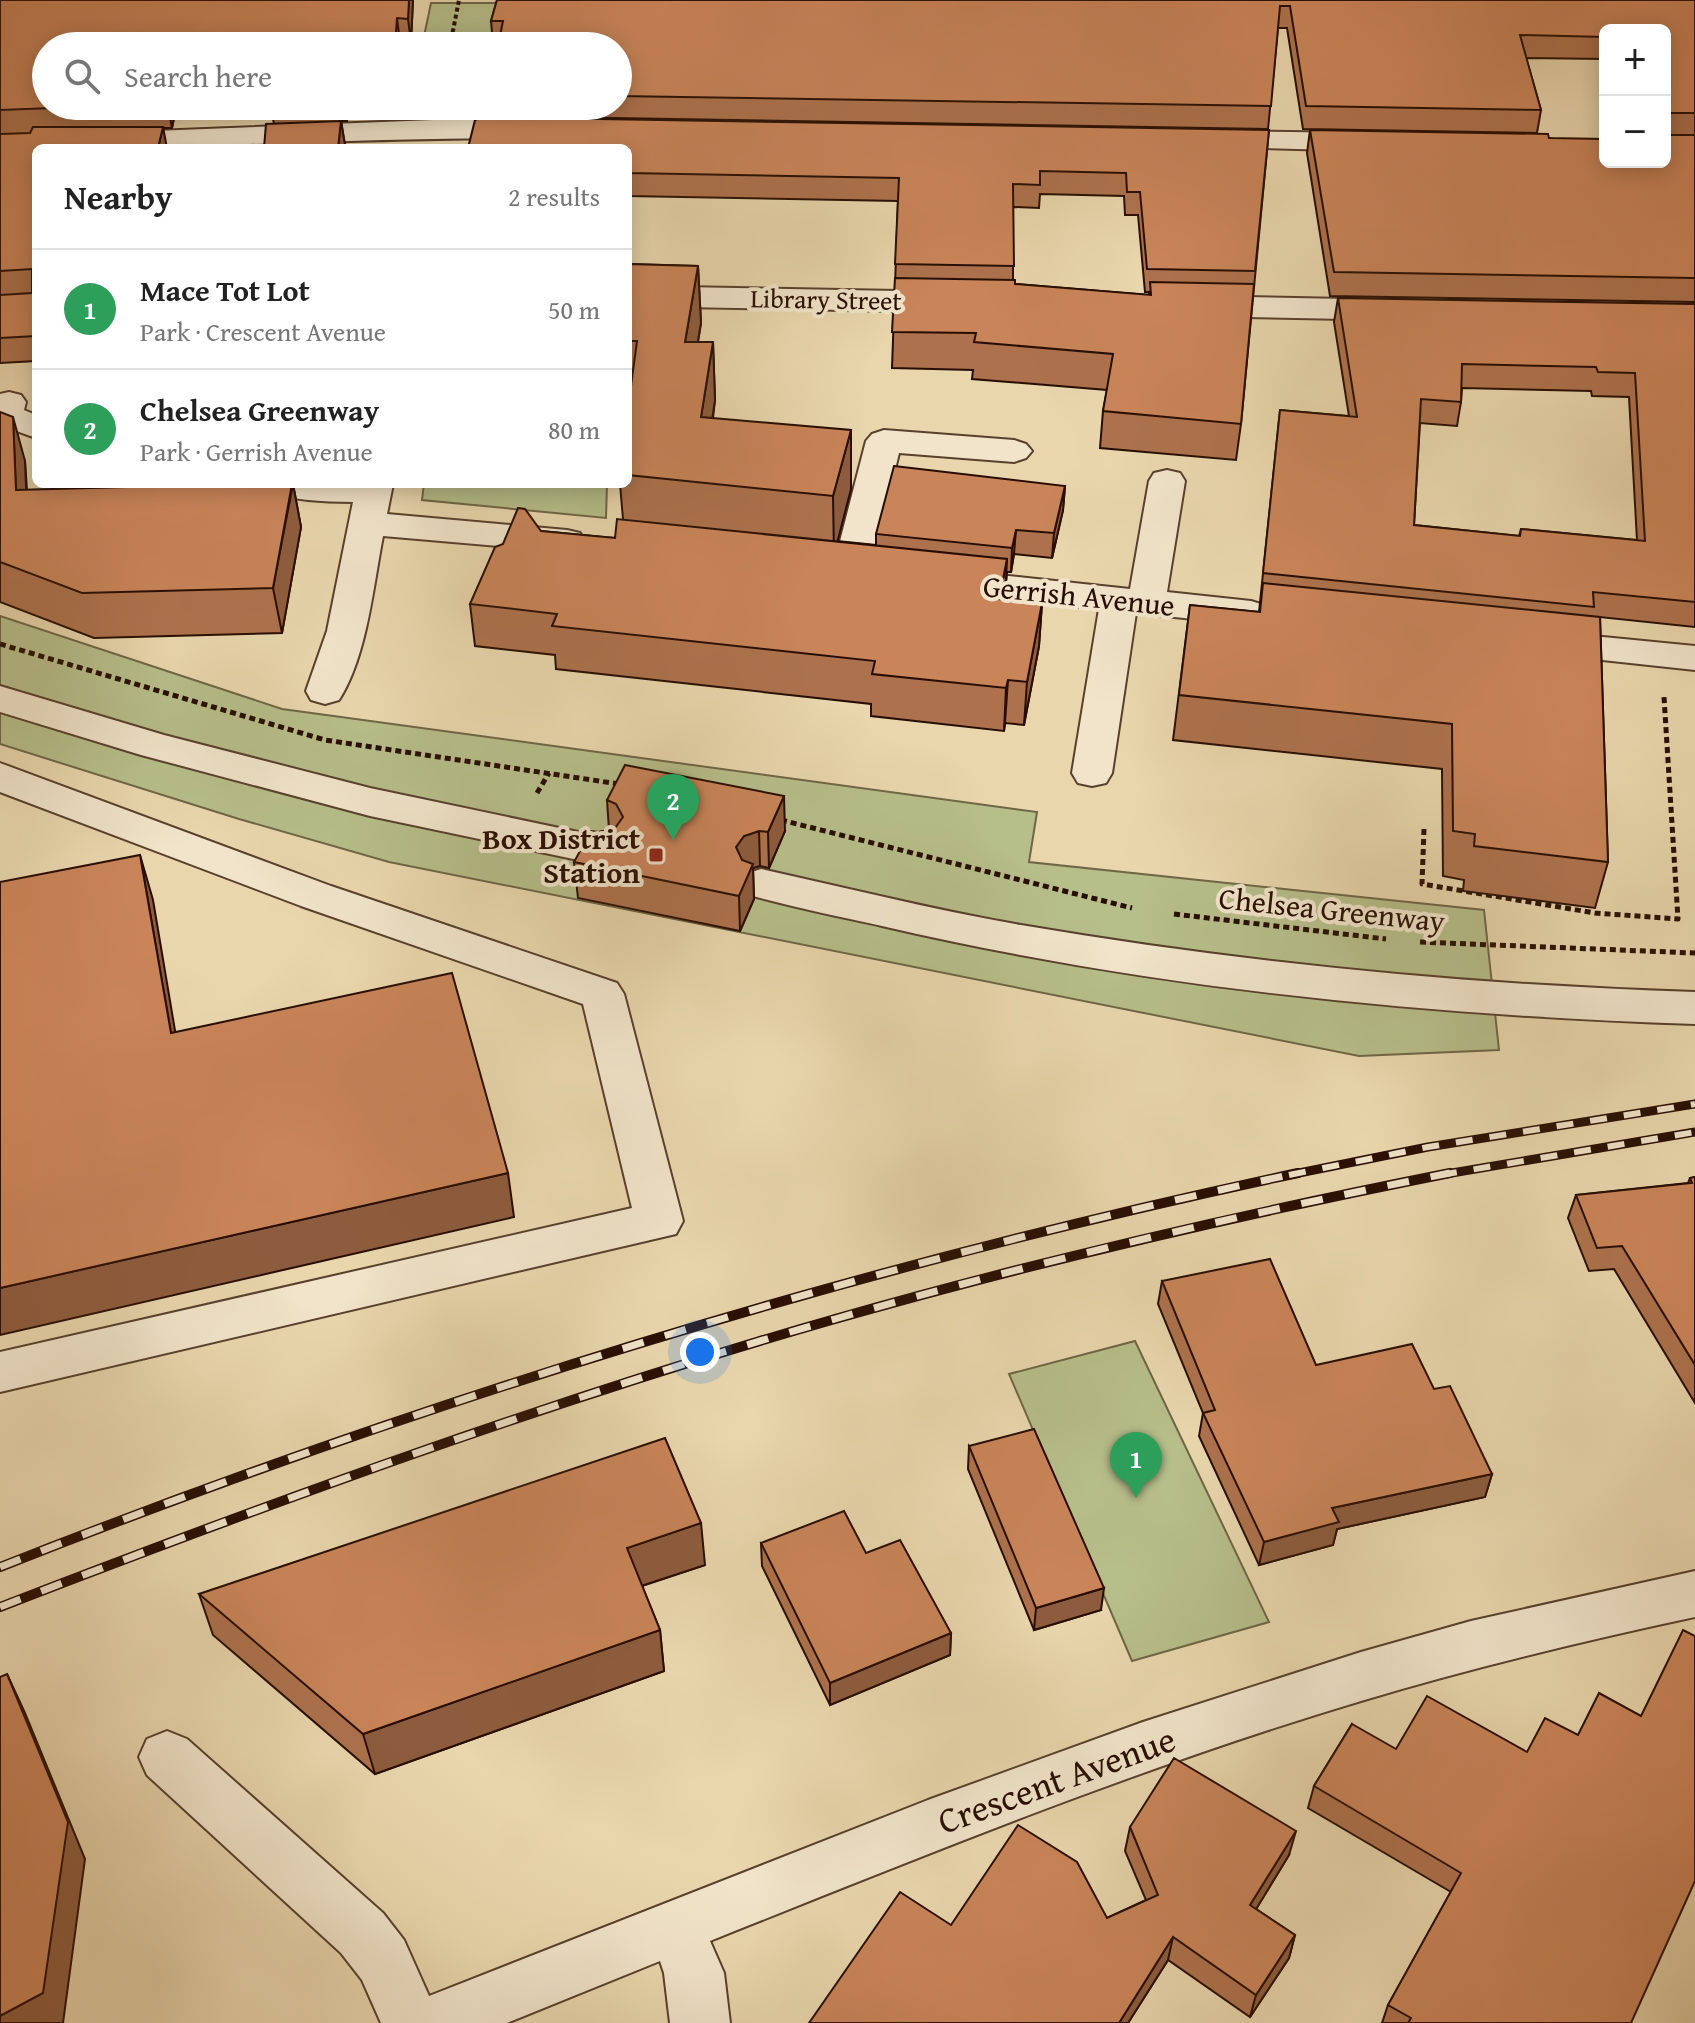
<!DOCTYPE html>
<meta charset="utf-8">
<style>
body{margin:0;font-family:"Gentium Book Plus",serif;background:#f2f2f2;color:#222}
.controls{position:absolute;right:24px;top:24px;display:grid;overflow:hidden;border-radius:12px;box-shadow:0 4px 20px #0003}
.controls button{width:72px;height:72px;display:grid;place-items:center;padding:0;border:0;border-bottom:2px solid #e0e0e0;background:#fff;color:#222;font:40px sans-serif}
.you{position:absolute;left:700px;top:1352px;width:28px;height:28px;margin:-20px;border:6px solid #fff;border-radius:50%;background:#1a73e8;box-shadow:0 0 0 12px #1a73e833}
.badge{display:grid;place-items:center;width:52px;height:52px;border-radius:50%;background:#8f2418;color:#fff;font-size:26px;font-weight:700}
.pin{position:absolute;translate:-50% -66px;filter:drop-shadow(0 2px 4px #0008)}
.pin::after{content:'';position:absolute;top:42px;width:28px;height:24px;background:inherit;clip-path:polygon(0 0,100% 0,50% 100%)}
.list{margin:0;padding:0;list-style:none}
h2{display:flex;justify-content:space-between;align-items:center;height:104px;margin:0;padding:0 32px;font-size:34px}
h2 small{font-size:26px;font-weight:400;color:#767676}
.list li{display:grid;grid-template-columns:52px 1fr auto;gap:24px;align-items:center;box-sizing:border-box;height:120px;padding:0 32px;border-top:2px solid #e0e0e0}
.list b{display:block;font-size:30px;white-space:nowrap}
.list p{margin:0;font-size:26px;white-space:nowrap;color:#767676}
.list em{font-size:26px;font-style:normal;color:#767676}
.icon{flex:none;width:44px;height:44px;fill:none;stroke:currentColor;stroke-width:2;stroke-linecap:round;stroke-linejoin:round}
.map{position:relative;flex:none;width:1695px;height:2023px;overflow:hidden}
.search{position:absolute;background:#fff;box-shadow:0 4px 20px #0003;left:32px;top:32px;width:600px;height:88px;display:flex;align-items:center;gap:20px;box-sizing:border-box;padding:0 28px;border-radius:44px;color:#767676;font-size:30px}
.panel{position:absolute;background:#fff;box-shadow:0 4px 20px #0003;left:32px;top:144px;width:600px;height:344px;border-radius:12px}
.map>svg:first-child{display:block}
</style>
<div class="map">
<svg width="1695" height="2023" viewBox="0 0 1695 2023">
<rect width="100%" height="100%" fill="#e9d6ad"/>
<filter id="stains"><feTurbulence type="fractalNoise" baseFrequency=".0025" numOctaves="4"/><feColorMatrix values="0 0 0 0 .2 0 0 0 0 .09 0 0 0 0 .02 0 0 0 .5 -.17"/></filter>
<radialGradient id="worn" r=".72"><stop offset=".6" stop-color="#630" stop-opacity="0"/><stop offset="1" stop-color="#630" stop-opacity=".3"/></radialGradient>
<g fill="#b6be8a" stroke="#6f6646" stroke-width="2">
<path d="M 431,3 L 499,3 L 492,46 L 422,46 Z"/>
<path d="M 424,484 L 607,484 L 606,518 L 422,500 Z"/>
<path d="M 0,616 L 282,709 L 1037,812 L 1029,862 L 1484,910 L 1499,1050 L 1359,1056 L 389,862 L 239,819 L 0,744 Z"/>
<path d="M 1135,1341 L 1269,1622 L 1132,1661 L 1009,1374 Z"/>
</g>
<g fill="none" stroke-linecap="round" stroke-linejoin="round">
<g stroke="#58402d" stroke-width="4">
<g id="minor">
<path d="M 433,120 L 531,120 L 542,123 L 546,129 L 542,135 L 531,138 C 366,138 201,148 36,148 L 36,154 L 0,155 L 0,137 Z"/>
<path d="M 1207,131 L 1367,133 L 1378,136 L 1382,142 L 1378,148 L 1367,151 L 1196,146 L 1192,140 L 1196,134 Z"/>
<path d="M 628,286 L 953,292 L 965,295 L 969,302 L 965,309 L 953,312 L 628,306 Z"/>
<path d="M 1193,296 L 1397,300 L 1409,303 L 1413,310 L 1409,317 L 1397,320 L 1193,316 L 1181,313 L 1177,306 L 1181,299 Z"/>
<path d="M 9,392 L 21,395 L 26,402 L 24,410 L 36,415 L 36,438 L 0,425 L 0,394 Z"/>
<path d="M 884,430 L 1014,440 L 1026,444 L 1032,451 L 1026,458 L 1014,462 L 899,453 L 870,572 L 864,580 L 851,583 L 838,580 L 832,572 L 866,441 L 872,434 Z"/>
<path d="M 1167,470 L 1180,473 L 1185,481 L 1167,592 L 1251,601 L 1264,605 L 1270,613 L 1264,621 L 1251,625 L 1136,613 L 1112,773 L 1106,783 L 1092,786 L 1078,783 L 1072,773 L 1099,609 L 945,593 L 932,589 L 926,581 L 932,573 L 945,569 L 1130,589 L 1149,481 L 1154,473 Z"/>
<path d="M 254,484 L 393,484 L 387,514 L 567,530 L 580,533 L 585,541 L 580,549 L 567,552 L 383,536 C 373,587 367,656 339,700 L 325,704 L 311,700 L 306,691 L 327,631 L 353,502 C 322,502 290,499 259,492 Z"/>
<path d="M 1542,631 L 1695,646 L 1695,670 L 1528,652 L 1523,643 L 1528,634 Z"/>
<path d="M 0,686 L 164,735 L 370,788 L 602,837 L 617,841 L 623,851 L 617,861 L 602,865 L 370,816 L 141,755 L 0,712 Z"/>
<path d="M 0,763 L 331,886 L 617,983 L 624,994 L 683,1221 L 676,1234 L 0,1392 L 0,1352 L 632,1208 L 583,1004 L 301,906 L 0,792 Z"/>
<path d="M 761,869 C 848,888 934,910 1021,925 C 1244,963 1469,985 1695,992 L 1695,1024 C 1422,1015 1148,988 882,926 C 837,916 791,907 746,894 L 740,884 L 746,874 Z"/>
<path d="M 1695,1571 L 1695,1617 C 1583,1641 1471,1668 1361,1701 C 1140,1767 925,1855 710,1941 L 724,1973 L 730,2023 L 670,2023 L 664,1973 L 660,1961 L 507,2023 L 381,2023 L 362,1980 L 341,1953 L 147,1775 L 139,1757 L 147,1739 L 167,1731 L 187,1739 L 383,1913 L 404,1940 L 429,1996 L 928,1800 L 1143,1722 L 1361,1652 L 1471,1621 Z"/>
</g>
</g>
<path stroke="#280e02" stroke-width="4" stroke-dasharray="4 3" stroke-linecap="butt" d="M 450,46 L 459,0"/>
<g stroke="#280e02" stroke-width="5" stroke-dasharray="6 4" stroke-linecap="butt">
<path d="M 0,644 L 325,740 L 619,784"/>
<path d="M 537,793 L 549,773"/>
<path d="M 781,820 L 1132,908"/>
<path d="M 1424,829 L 1422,884 L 1595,913 L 1678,919 L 1664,697"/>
<path d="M 1174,914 L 1386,939"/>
<path d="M 1420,942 L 1695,953"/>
</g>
<use href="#minor" fill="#f1e4ca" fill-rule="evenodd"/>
<g stroke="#280e02" stroke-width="9">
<g id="rail-far1">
<path d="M 1289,1175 L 1428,1147 L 1695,1104"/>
<path d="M 1440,1175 L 1695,1132"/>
</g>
</g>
<g stroke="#280e02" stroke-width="10">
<g id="rail">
<path d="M 0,1567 C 421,1401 855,1267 1298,1173"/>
<path d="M 0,1607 C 275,1501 552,1400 835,1319 C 1038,1261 1243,1214 1450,1173"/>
</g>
</g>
<use href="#rail-far1" stroke="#f1e4ca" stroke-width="6" stroke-dasharray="17" stroke-linecap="butt"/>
<use href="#rail" stroke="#f1e4ca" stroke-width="7" stroke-dasharray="22" stroke-linecap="butt"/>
</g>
<g fill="#ad724d" stroke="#280e02" stroke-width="2" fill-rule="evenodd">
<path d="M 0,0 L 413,0 L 411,42 L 400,42 L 400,46 L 46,46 L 46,106 L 396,106 L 396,110 L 348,112 L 347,121 L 341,121 L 345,145 L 274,124 L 272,114 L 174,118 L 172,128 L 163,128 L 36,148 L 36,361 L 0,363 Z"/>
<path d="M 497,0 L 1695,0 L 1695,302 L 1330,296 L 1307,153 L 1310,130 L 1549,138 L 1665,162 L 1665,30 L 1605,30 L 1605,59 L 1526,58 L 1541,110 L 1537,133 L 1303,129 L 1287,28 L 1278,28 L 1268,129 L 489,116 L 488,106 L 618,106 L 618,46 L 493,43 L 491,21 Z"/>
<path d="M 1269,130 L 1241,424 L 1236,460 L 1100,448 L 1103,411 L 1107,390 L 972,379 L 973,370 L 892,368 L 898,201 L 628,196 L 628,148 ZM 1040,194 L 1124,196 L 1125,215 L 1138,215 L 1145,292 L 1149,292 L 1149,295 L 1015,284 L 1013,280 L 1013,207 L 1039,208 Z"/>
<path d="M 628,264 L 698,266 L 701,323 L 698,342 L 713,342 L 715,400 L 713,418 L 851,489 L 837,541 L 876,545 L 876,534 L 1065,486 L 1063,510 L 1052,558 L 1014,554 L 1011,572 L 1007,572 L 1005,599 L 1042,603 L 1039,646 L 1024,725 L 1005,723 L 1004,731 L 871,716 L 871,704 L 556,669 L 555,655 L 475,646 L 470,604 L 541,531 L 615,538 L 623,519 L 620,484 L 628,484 L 628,408 L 629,399 L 628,399 Z"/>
<path d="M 1338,298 L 1695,304 L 1695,627 L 1600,617 L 1608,862 L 1595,908 L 1463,891 L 1464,880 L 1443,876 L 1442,769 L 1173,740 L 1190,605 L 1259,612 L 1280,410 L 1349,416 L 1334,322 ZM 1462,388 L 1591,391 L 1592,396 L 1629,397 L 1637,540 L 1521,529 L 1519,536 L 1414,525 L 1420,423 L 1457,426 L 1461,402 Z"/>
<path d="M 0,412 L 25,461 L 27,490 L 293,484 L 301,527 L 282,633 L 94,638 L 0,602 Z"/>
<path d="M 607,800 L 785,831 L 769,868 L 760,866 L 753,868 L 754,899 L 740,931 L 578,898 L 574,862 L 599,832 L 609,830 Z"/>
<path d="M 1695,1177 L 1695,1403 L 1614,1269 L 1589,1271 L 1568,1218 L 1576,1195 L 1688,1183 L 1690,1178 Z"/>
<path d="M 1162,1281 L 1316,1365 L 1434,1389 L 1492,1474 L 1485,1497 L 1337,1529 L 1333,1545 L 1259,1565 L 1199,1436 L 1203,1413 L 1158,1304 Z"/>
<path d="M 969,1446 L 1101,1610 L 1034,1630 L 968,1469 Z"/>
<path d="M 761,1543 L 951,1633 L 950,1655 L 830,1705 L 762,1566 Z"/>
<path d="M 705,1565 L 642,1586 L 660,1630 L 664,1671 L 375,1774 L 213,1635 L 199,1594 Z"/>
<path d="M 1352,1724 L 1631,2023 L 1382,2023 L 1388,2005 L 1451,1892 L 1308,1808 L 1314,1786 Z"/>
<path d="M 1130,1827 L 1289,1855 L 1256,1909 L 1295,1935 L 1289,1958 L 1250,2017 L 1168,1960 L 1128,2023 L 809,2023 L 1107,1918 L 1146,1900 L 1125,1851 Z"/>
</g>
<g fill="#8d5c3e" stroke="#280e02" stroke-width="2">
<path d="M 409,0 L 413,0 L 411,42 L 408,19 Z"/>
<path d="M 397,18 L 400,42 L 400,46 L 395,46 Z"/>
<path d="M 168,106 L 171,106 L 174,118 L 172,128 Z"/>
<path d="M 345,106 L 347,106 L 348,112 L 347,121 Z"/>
<path d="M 341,121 L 345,145 L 345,148 L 338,148 Z"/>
<path d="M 163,127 L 167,148 L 158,148 Z"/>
<path d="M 698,266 L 701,323 L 688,400 L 685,342 Z"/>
<path d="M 713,342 L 715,400 L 704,476 L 701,417 Z"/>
<path d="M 13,417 L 25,461 L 28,535 L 16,490 Z"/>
<path d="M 851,430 L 851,489 L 834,555 L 833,496 Z"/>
<path d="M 293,484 L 301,527 L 282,633 L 273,588 Z"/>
<path d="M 1065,486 L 1063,510 L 1052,558 L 1054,533 Z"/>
<path d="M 1016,530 L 1014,554 L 1011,572 L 1012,548 Z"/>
<path d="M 1007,559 L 1005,601 L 999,599 Z"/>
<path d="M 1042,603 L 1039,646 L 1024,725 L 1027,682 Z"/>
<path d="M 1008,680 L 1005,723 L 1004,731 L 1006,688 Z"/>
<path d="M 784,796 L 785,831 L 769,868 L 768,832 Z"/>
<path d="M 759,831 L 760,866 L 753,868 L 754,899 L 740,931 L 739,896 L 745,871 L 736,847 L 744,836 Z"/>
<path d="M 140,855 L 153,900 L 183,1078 L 171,1033 Z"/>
<path d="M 508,1173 L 514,1217 L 0,1335 L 0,1288 Z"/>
<path d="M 1492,1474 L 1485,1497 L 1337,1529 L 1333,1545 L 1259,1565 L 1264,1542 L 1332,1508 Z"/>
<path d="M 701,1523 L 705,1565 L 632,1589 L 627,1548 Z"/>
<path d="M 1104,1588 L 1101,1610 L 1034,1630 L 1036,1608 Z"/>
<path d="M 660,1630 L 664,1671 L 375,1774 L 363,1734 Z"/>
<path d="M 951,1633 L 950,1655 L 830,1705 L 830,1683 Z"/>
<path d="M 7,1674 L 25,1713 L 85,1859 L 63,2023 L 0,2023 Z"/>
<path d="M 1296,1831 L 1289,1855 L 1244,1929 L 1250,1905 Z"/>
<path d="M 1295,1935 L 1289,1958 L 1250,2017 L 1256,1995 Z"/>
<path d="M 1173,1937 L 1168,1960 L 1128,2023 L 1119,2023 Z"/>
</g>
<g fill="#c98459" stroke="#280e02" stroke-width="2" fill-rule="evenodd">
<path d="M 0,0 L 409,0 L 408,19 L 397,18 L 395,46 L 46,46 L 46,106 L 105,106 L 0,110 Z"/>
<path d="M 497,0 L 1695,0 L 1695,113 L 1668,113 L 1669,135 L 1695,135 L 1695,278 L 1334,272 L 1310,130 L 1548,134 L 1549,138 L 1605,139 L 1605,162 L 1665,162 L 1665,30 L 1605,30 L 1605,37 L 1520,35 L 1541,110 L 1306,106 L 1290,6 L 1280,6 L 1271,106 L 618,96 L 618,46 L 498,46 L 503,21 L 491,21 Z"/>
<path d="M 481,117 L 1269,130 L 1255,271 L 1147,269 L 1140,192 L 1127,192 L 1126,173 L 1040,171 L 1040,185 L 1013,184 L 1014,266 L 895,264 L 899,178 L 628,173 L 628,148 L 468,148 L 475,120 Z"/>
<path d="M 341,121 L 338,148 L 264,148 L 266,124 Z"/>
<path d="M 33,127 L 163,127 L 158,148 L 36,148 L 36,336 L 0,338 L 0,295 L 32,293 L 32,269 L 0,271 L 0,134 L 30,133 Z"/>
<path d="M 628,264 L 698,266 L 685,342 L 713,342 L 701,417 L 851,430 L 833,496 L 628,475 L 628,408 L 637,341 L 628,341 Z"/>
<path d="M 895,278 L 1015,280 L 1015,284 L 1151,295 L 1150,282 L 1254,284 L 1241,424 L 1103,411 L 1113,354 L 974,342 L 976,333 L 892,332 Z"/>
<path d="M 1338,298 L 1695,304 L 1695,602 L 1593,592 L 1594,607 L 1263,573 L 1280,410 L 1357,417 ZM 1462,364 L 1596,367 L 1598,372 L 1635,373 L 1645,541 L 1521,529 L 1520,536 L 1414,525 L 1421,399 L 1461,402 Z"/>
<path d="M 0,412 L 13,417 L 16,490 L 242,484 L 292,484 L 273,588 L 82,593 L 0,562 Z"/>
<path d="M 894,466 L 1065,486 L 1054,533 L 1016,530 L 1012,548 L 876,534 Z"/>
<path d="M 518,508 L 525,509 L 541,531 L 615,538 L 617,519 L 1007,559 L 999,599 L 1042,603 L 1027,682 L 1008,680 L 1006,688 L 872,674 L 875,661 L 552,626 L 557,614 L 470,604 L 495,547 L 503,544 Z"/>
<path d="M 1263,583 L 1600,617 L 1608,862 L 1474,846 L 1475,834 L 1453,831 L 1452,724 L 1179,695 L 1190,605 L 1260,612 Z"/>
<path d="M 625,765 L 784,796 L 768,832 L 759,831 L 744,836 L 736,847 L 742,860 L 753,864 L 739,896 L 574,862 L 591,831 L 599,832 L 615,828 L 623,817 L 616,804 L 607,800 Z"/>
<path d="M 140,855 L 171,1033 L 452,973 L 508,1173 L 0,1288 L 0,882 Z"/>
<path d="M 1695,1177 L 1695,1365 L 1622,1246 L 1597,1248 L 1576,1195 L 1692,1183 L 1690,1178 Z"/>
<path d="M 1270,1259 L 1316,1365 L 1412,1344 L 1434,1389 L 1450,1386 L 1492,1474 L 1332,1508 L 1339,1522 L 1264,1542 L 1203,1413 L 1215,1410 L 1162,1281 Z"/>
<path d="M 1034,1429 L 1104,1588 L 1036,1608 L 969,1446 Z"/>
<path d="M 665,1438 L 701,1523 L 627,1548 L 660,1630 L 363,1734 L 199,1594 Z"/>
<path d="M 844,1511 L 866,1553 L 900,1540 L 951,1633 L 830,1683 L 761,1543 Z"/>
<path d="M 1683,1630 L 1695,1636 L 1695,1881 L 1631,2023 L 1408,2023 L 1411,2018 L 1388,2005 L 1461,1873 L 1314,1786 L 1352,1724 L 1396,1749 L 1427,1696 L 1527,1752 L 1545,1718 L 1578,1735 L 1599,1693 L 1641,1716 Z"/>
<path d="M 7,1674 L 68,1822 L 43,1993 L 0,2016 L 0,1677 Z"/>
<path d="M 1174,1758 L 1296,1831 L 1250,1905 L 1295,1935 L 1256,1995 L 1173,1937 L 1119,2023 L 809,2023 L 900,1892 L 951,1925 L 1018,1825 L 1077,1862 L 1107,1918 L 1158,1895 L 1130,1827 Z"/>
</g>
<rect fill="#8f2418" stroke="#f1e4ca" stroke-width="3" x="648" y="847" width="16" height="16" rx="4"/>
<g text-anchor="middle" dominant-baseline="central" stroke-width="8" stroke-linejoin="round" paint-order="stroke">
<g font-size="26" fill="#280e02" stroke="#f1e4ca">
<text transform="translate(826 299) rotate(1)">Library Street</text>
</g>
<g font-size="30" fill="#280e02" stroke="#f1e4ca">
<text transform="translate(1079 595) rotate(6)">Gerrish Avenue</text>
<text transform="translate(1332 909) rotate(6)">Chelsea Greenway</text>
</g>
<g font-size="30" font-weight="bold" fill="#280e02" stroke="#f1e4ca" text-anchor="end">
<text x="640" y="838">Box District<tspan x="640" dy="34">Station</tspan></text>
</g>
<g font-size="36" fill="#280e02" stroke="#f1e4ca">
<text transform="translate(1056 1779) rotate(-20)">Crescent Avenue</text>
</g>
</g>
<rect width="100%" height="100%" filter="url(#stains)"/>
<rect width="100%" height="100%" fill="url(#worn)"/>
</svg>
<div class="controls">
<button>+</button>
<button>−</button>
</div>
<div class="you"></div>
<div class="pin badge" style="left:1136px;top:1498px;background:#2e9e5b">1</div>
<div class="pin badge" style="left:673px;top:840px;background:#2e9e5b">2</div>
<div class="search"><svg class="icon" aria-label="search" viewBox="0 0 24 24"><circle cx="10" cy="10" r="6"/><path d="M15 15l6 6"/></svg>Search here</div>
<section class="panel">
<h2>Nearby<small>2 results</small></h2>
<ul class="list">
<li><span class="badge" style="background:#2e9e5b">1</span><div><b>Mace Tot Lot</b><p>Park · Crescent Avenue</p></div><em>50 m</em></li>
<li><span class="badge" style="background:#2e9e5b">2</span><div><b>Chelsea Greenway</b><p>Park · Gerrish Avenue</p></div><em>80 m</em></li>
</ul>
</section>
</div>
